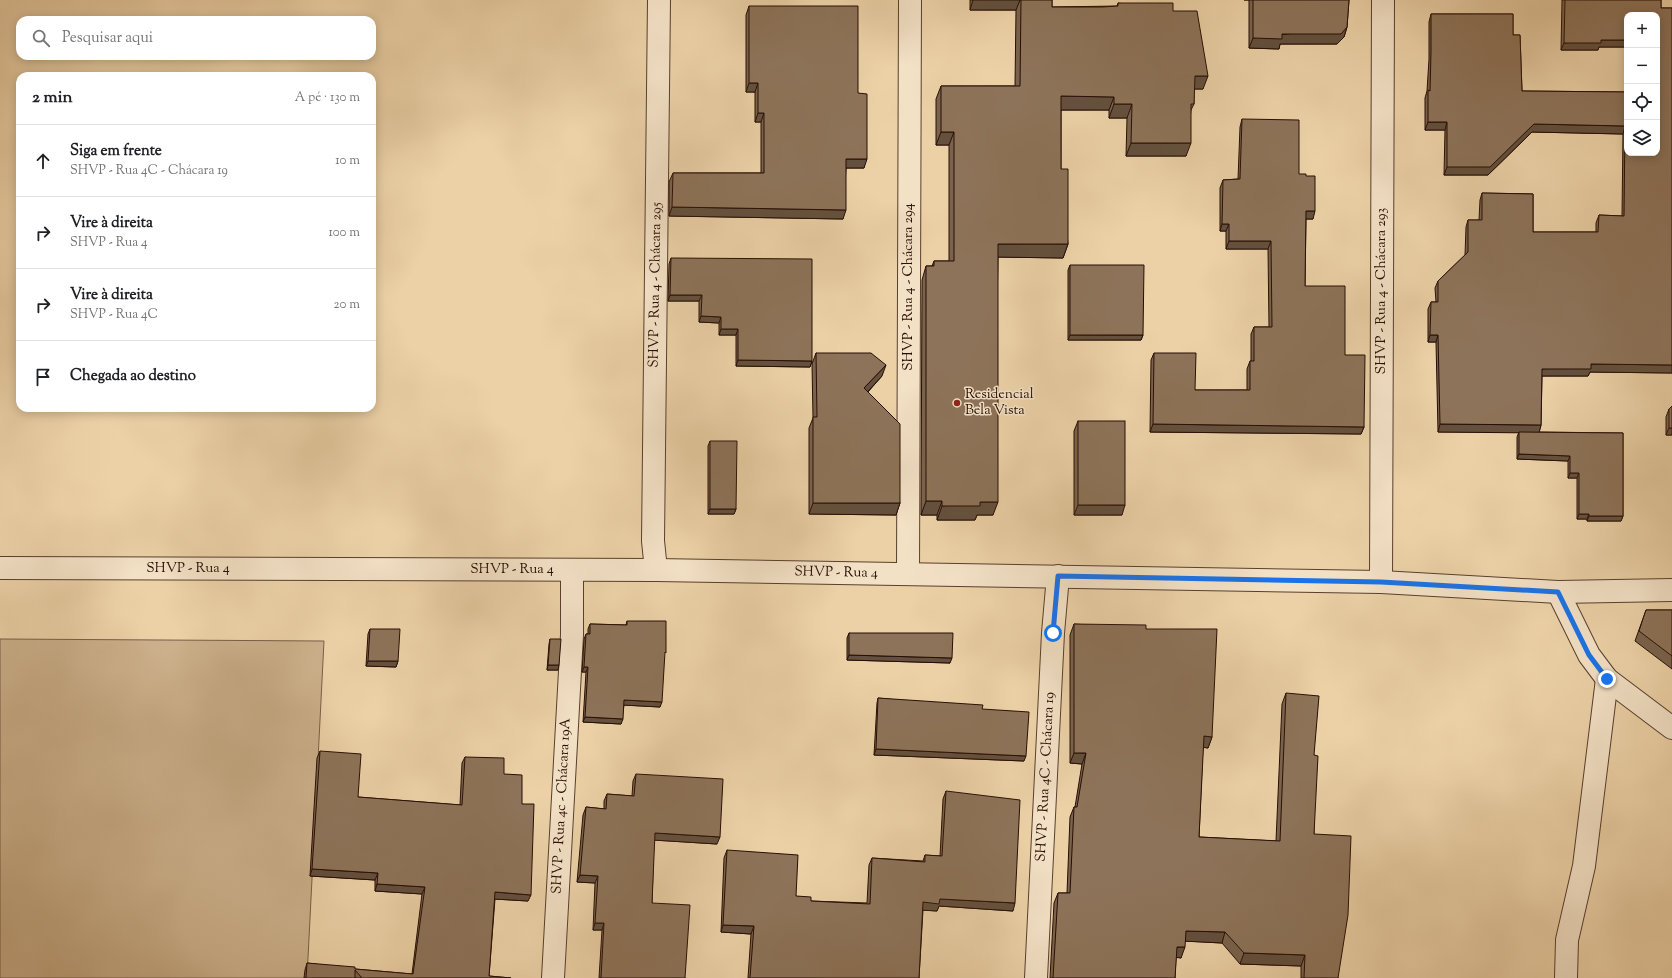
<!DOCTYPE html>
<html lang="pt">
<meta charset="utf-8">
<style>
body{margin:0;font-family:"Sorts Mill Goudy",serif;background:#f2f2f2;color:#202124}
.controls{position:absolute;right:12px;top:12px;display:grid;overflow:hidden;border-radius:8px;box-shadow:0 2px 10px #0003}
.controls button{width:36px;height:36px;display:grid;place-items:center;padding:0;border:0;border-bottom:1px solid #e0e0e0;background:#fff;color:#202124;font:20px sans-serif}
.stop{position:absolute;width:12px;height:12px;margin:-9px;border:3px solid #1a73e8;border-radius:50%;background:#fff}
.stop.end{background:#1a73e8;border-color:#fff;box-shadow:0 1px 4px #0008}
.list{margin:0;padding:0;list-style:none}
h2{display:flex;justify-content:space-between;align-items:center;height:52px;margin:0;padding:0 16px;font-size:17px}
h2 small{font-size:13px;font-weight:400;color:#757577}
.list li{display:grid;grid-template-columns:26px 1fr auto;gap:12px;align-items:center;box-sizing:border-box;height:72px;padding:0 16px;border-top:1px solid #e0e0e0}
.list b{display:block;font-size:15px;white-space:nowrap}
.list p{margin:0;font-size:13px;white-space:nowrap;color:#757577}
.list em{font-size:13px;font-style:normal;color:#757577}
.icon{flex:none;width:22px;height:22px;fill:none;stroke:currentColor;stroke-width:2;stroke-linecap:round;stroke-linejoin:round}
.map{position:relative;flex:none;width:1672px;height:978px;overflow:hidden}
.search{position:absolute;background:#fff;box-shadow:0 2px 10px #0003;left:16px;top:16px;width:360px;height:44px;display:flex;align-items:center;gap:10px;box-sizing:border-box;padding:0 14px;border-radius:12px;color:#757577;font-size:15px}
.panel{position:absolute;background:#fff;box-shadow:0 2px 10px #0003;left:16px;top:72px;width:360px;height:340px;border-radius:12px}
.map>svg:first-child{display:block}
</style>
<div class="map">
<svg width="1672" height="978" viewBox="0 0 1672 978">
<rect width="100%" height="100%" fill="#ecd1a7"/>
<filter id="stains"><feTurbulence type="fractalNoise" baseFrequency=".005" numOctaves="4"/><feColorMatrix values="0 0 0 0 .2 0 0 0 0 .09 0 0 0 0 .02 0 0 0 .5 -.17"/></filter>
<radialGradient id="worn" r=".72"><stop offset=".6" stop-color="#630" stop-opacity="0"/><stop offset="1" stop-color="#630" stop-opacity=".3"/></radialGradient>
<path fill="#cbb08b" stroke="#795f48" d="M 0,639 L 324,641 L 307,978 L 0,978 Z"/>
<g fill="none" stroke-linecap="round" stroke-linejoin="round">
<g stroke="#583f2e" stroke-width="24">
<g id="minor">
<path d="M 656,570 L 653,541 L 659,0"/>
<path d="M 908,574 L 910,0"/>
<path d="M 1381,582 L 1383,0"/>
<path d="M 553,978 L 572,635 L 572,570"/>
<path d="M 1036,978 L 1053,633 L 1058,576"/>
<path d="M 1566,978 L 1567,940 L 1584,866 L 1607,679"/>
</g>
</g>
<g stroke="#583f2e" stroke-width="24">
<g id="tertiary">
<path d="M 0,568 L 656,570 L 1381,582 L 1558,592 L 1672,590"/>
<path d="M 1558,592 L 1589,655 L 1607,679 L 1672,728"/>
</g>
</g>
<use href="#minor" stroke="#f3e1c6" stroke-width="22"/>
<use href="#tertiary" stroke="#f3e1c6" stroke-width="22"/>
</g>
<g fill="#79634d" stroke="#270e05">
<path d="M 970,0 L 1052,0 L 1052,7 L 1117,6 L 1118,3 L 1173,11 L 1203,89 L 1194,89 L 1194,104 L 1191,110 L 1186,156 L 1126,156 L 1127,118 L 1109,118 L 1109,110 L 1061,110 L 1061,169 L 1068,244 L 1063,258 L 998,257 L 993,515 L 977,515 L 975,520 L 937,520 L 937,515 L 921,515 L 922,280 L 926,266 L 932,266 L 934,261 L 949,261 L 949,145 L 936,145 L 936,99 L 941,86 L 1015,86 L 1016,10 L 970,10 Z"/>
<path d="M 1244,0 L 1349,0 L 1347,27 L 1344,37 L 1337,44 L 1280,44 L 1279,49 L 1249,48 L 1249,0 Z"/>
<path d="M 1562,0 L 1661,0 L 1661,8 L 1672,8 L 1672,373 L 1590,372 L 1588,376 L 1542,376 L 1541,425 L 1539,432 L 1623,433 L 1623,516 L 1621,521 L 1587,521 L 1587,519 L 1577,519 L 1577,478 L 1568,478 L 1568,461 L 1517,459 L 1517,437 L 1519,432 L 1438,432 L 1436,342 L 1428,342 L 1428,309 L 1431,302 L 1436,302 L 1435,288 L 1438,281 L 1465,255 L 1466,227 L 1468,220 L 1479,220 L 1480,200 L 1482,193 L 1533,194 L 1533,232 L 1596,232 L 1596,223 L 1599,215 L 1622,216 L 1623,134 L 1532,132 L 1488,175 L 1444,175 L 1445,130 L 1425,130 L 1425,98 L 1427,91 L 1429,59 L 1429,22 L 1431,14 L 1513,14 L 1513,35 L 1520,35 L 1522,91 L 1627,92 L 1627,153 L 1657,153 L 1657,15 L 1627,15 L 1627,47 L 1599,47 L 1598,50 L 1561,50 Z"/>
<path d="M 749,6 L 858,93 L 864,168 L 846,168 L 843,219 L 669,216 L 669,182 L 673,173 L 761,173 L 761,122 L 755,122 L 755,92 L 746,92 L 746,15 Z"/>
<path d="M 1242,119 L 1299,174 L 1313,219 L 1306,219 L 1305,286 L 1345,355 L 1364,427 L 1361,434 L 1150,432 L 1151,360 L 1154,353 L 1195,390 L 1247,390 L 1247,369 L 1250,361 L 1251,361 L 1251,334 L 1254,327 L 1269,327 L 1268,249 L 1226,249 L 1226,231 L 1220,231 L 1220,188 L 1223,180 L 1238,179 L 1240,127 Z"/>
<path d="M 671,258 L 812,361 L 810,367 L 736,366 L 736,335 L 719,335 L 719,323 L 699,322 L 699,301 L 668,301 L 669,264 Z"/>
<path d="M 1070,265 L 1143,335 L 1141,340 L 1068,340 L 1068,270 Z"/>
<path d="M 816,353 L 882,376 L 868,392 L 900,503 L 896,515 L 809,514 L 809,428 L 813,418 L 812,364 Z"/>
<path d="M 1669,409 L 1672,435 L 1666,435 L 1666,417 Z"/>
<path d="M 1078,421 L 1122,515 L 1074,515 L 1074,431 Z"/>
<path d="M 710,441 L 736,509 L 734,514 L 708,514 L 708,446 Z"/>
<path d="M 1646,610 L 1672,610 L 1672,669 L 1635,641 Z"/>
<path d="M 627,621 L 664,658 L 660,707 L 624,705 L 621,724 L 583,722 L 586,672 L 582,672 L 584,639 L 586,634 L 588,634 L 588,629 L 590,624 L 626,625 Z"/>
<path d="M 1074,624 L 1146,629 L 1212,737 L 1208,748 L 1203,747 L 1199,837 L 1276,841 L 1282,704 L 1286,693 L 1314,755 L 1314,834 L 1338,978 L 1301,978 L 1301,966 L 1240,964 L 1222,943 L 1185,941 L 1181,958 L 1176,957 L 1175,978 L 1050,978 L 1054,903 L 1058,893 L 1067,893 L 1070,817 L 1074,807 L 1075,807 L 1082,764 L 1070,763 L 1070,635 Z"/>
<path d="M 370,629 L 398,661 L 396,667 L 366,666 L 368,634 Z"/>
<path d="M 849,633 L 950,663 L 847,660 L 847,638 Z"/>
<path d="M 550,639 L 558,670 L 547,670 L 549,644 Z"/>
<path d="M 878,698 L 982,709 L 1024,761 L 874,755 L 877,703 Z"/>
<path d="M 320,751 L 358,797 L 460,805 L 462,763 L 465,757 L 504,774 L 522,804 L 528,901 L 495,899 L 489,976 L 511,978 L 304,978 L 305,970 L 307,963 L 355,969 L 412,974 L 422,894 L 375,891 L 375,880 L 310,876 L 317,758 Z"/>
<path d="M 636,774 L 717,844 L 654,840 L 652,903 L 685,978 L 599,978 L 602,930 L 593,930 L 595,883 L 577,882 L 583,815 L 586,807 L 604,809 L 604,801 L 607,794 L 632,796 L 633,781 Z"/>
<path d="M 946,791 L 1013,911 L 939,906 L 937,911 L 923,910 L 919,978 L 748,978 L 751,934 L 721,932 L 724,858 L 727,850 L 796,896 L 811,901 L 867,903 L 869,865 L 872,858 L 923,861 L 925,855 L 940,856 L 943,799 Z"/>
</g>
<g fill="#63503e" stroke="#270e05">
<path d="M 973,0 L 1020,0 L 1016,10 L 970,10 Z"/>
<path d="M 1347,27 L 1344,37 L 1337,44 L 1280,44 L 1279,49 L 1249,48 L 1253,38 Z"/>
<path d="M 1601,40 L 1627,40 L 1627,47 L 1599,47 L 1598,50 L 1561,50 L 1564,43 Z"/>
<path d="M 1195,76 L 1208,76 L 1203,89 L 1190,89 Z"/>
<path d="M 749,83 L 758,83 L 755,92 L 746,92 Z"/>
<path d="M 1061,96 L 1114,97 L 1109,110 L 1056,110 Z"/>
<path d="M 1114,104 L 1132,104 L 1127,118 L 1109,118 Z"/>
<path d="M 758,113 L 764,113 L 761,122 L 755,122 Z"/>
<path d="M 1428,122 L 1447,122 L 1445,130 L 1425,130 Z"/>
<path d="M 1534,124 L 1625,126 L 1623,134 L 1532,132 L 1488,175 L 1444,175 L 1447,167 Z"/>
<path d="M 941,132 L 954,132 L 949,145 L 936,145 Z"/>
<path d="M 1131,143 L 1191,143 L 1186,156 L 1126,156 Z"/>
<path d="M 846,159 L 867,159 L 864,168 L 843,168 Z"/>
<path d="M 672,207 L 846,210 L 843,219 L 669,216 Z"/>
<path d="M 1306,211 L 1315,211 L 1313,219 L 1303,219 Z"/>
<path d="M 1222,224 L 1229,224 L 1226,231 L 1220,231 Z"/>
<path d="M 1229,241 L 1271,241 L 1268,249 L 1226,249 Z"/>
<path d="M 998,244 L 1068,244 L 1063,258 L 993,257 Z"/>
<path d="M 670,295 L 702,295 L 699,301 L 668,301 Z"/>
<path d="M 701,316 L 721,317 L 719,323 L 699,322 Z"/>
<path d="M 721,329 L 738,329 L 736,335 L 719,335 Z"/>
<path d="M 1070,335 L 1143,335 L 1141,340 L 1068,340 Z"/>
<path d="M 1430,335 L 1438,335 L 1436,342 L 1428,342 Z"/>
<path d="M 738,360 L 812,361 L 810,367 L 736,366 Z"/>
<path d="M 1591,364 L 1672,365 L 1672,373 L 1590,372 L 1588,376 L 1539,376 L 1542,369 Z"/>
<path d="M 886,365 L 882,376 L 860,400 L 864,388 Z"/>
<path d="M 1153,424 L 1364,427 L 1361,434 L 1150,432 Z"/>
<path d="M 1440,424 L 1541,425 L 1539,433 L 1438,432 Z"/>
<path d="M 1669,428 L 1672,428 L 1672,435 L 1666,435 Z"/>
<path d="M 1519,454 L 1570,456 L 1568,461 L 1517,459 Z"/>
<path d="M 1570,473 L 1579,473 L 1577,478 L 1568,478 Z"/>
<path d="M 926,501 L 942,501 L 937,515 L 921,515 Z"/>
<path d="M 980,502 L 998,502 L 993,515 L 977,515 L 975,520 L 937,520 L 942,506 Z"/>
<path d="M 813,503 L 900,503 L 896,515 L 809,514 Z"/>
<path d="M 1078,505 L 1125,505 L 1122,515 L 1074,515 Z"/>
<path d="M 710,509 L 736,509 L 734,514 L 708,514 Z"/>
<path d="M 1579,514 L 1589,514 L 1587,519 L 1577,519 Z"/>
<path d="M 1589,516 L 1623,516 L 1621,521 L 1587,521 Z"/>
<path d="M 849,655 L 952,658 L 950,663 L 847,660 Z"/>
<path d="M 368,661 L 398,661 L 396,667 L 366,666 Z"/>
<path d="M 548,665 L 559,665 L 558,670 L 547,670 Z"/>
<path d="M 584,667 L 588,667 L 586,672 L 582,672 Z"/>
<path d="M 624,700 L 662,702 L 660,707 L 622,705 Z"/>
<path d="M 585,717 L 623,719 L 621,724 L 583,722 Z"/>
<path d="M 1204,736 L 1212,737 L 1208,748 L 1200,747 Z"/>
<path d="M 876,749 L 1026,756 L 1024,761 L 874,755 Z"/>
<path d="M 1074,753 L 1086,753 L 1082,764 L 1070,763 Z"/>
<path d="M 655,833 L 720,837 L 717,844 L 652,840 Z"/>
<path d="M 312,869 L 378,873 L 375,880 L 310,876 Z"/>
<path d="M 580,875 L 598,876 L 595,883 L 577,882 Z"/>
<path d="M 377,884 L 425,887 L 422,894 L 375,891 Z"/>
<path d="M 495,892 L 531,895 L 528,901 L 493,899 Z"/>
<path d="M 940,899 L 1015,903 L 1013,911 L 939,906 L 937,911 L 920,910 L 923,902 Z"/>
<path d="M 595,923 L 604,923 L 602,930 L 593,930 Z"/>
<path d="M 723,925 L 754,926 L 751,934 L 721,932 Z"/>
<path d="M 1186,931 L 1225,932 L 1222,943 L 1182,941 Z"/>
<path d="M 1177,947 L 1185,947 L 1181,958 L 1173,957 Z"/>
<path d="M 1244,953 L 1305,955 L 1301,966 L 1240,964 Z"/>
</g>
<g fill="#8d7359" stroke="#270e05">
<path d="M 1021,0 L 1052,0 L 1052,7 L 1102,7 L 1118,6 L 1118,3 L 1173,3 L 1173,11 L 1197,11 L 1208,76 L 1195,76 L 1194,104 L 1191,104 L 1191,143 L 1131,143 L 1132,104 L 1114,104 L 1114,97 L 1061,96 L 1061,169 L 1068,169 L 1068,244 L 998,244 L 998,502 L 980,502 L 980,506 L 942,506 L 942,501 L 926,501 L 926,266 L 934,266 L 934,261 L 954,261 L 954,132 L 941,132 L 941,86 L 1020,86 Z"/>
<path d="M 1253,0 L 1349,0 L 1347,27 L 1341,34 L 1282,34 L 1282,39 L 1253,38 Z"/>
<path d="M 1565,0 L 1661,0 L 1661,8 L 1672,8 L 1672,365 L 1591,364 L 1591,369 L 1542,369 L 1541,425 L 1440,424 L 1438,335 L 1430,335 L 1431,302 L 1438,302 L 1438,281 L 1468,252 L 1468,220 L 1482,220 L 1482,193 L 1533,194 L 1533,232 L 1598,232 L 1599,215 L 1624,216 L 1625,126 L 1534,124 L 1490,167 L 1447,167 L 1447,122 L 1428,122 L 1428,90 L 1430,91 L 1431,52 L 1431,14 L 1513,14 L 1513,35 L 1520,35 L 1522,91 L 1627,92 L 1627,153 L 1657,153 L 1657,15 L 1627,15 L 1627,40 L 1601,40 L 1601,43 L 1564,43 Z"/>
<path d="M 749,6 L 858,6 L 858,93 L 867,94 L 867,159 L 846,159 L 846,210 L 672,207 L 673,173 L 764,173 L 764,113 L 758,113 L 758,83 L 749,83 Z"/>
<path d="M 1242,119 L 1299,120 L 1299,174 L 1306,174 L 1306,176 L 1315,176 L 1315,211 L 1306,211 L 1305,286 L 1345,286 L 1345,355 L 1365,355 L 1364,427 L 1153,424 L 1154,353 L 1196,353 L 1195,390 L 1250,390 L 1250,361 L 1254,361 L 1254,327 L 1272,327 L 1271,241 L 1229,241 L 1229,224 L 1222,224 L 1223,180 L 1240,179 Z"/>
<path d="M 671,258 L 812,259 L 812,361 L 738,360 L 738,329 L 721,329 L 721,317 L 701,316 L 702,295 L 670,295 Z"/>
<path d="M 1070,265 L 1144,265 L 1143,335 L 1070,335 Z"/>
<path d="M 816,353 L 871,353 L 886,365 L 864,388 L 900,424 L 900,503 L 813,503 L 813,417 L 817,417 Z"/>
<path d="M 1672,406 L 1672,428 L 1669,428 L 1669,409 Z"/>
<rect x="1078" y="421" width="47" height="84"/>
<path d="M 1519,432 L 1623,433 L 1623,516 L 1589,516 L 1589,514 L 1579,514 L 1579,473 L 1570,473 L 1570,456 L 1519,454 Z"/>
<path d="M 710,441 L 737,441 L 736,509 L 710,509 Z"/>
<path d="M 1646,610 L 1672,610 L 1672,656 L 1639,631 Z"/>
<path d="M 627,621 L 666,621 L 666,653 L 665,652 L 662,702 L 624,700 L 623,719 L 585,717 L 588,667 L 584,667 L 586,634 L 590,634 L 590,624 L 627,625 Z"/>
<path d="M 1074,624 L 1146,625 L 1146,629 L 1217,629 L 1212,737 L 1204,736 L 1199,837 L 1280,841 L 1286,693 L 1319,696 L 1314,755 L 1318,756 L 1314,834 L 1351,836 L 1348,915 L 1338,978 L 1304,978 L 1305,955 L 1244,953 L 1225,932 L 1186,931 L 1185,947 L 1177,947 L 1175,978 L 1053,978 L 1058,893 L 1070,893 L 1074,807 L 1077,807 L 1086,753 L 1074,753 Z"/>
<path d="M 370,629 L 400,629 L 398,661 L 368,661 Z"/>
<path d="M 849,633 L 953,633 L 952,658 L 849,655 Z"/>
<path d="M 550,639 L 561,639 L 559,665 L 548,665 Z"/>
<path d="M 878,698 L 983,705 L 982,709 L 1029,712 L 1026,756 L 876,749 Z"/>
<path d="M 320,751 L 361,754 L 358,797 L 462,805 L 465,757 L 504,758 L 504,774 L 522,775 L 522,804 L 534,804 L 531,895 L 495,892 L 489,976 L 511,978 L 362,978 L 355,970 L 355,978 L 306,978 L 307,963 L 355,967 L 355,969 L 413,974 L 425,887 L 377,884 L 378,873 L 312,869 Z"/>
<path d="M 636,774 L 723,779 L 720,837 L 655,833 L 652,903 L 690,905 L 685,978 L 601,978 L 604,923 L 595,923 L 598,876 L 580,875 L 586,807 L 606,809 L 607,794 L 634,796 Z"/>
<path d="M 946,791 L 1020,800 L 1015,903 L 940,899 L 939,904 L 923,902 L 919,978 L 750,978 L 754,926 L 723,925 L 727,850 L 798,855 L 796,896 L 811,897 L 811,901 L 870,904 L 872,858 L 925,862 L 925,855 L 942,856 Z"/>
</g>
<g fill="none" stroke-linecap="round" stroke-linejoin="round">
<path stroke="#1a73e8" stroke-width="5" d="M 1053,633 L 1058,576 L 1381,582 L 1558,592 L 1589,655 L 1607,679"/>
</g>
<circle fill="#8f2418" stroke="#f3e1c6" stroke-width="1.5" cx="957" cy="403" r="4"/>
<g text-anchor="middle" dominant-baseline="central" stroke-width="3" stroke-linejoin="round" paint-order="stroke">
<g font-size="14" fill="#270e05" stroke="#f3e1c6">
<text transform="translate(656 285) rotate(-89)">SHVP - Rua 4 - Chácara 295</text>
<text transform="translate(909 287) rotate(-90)">SHVP - Rua 4 - Chácara 294</text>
<text transform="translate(1382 291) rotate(-90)">SHVP - Rua 4 - Chácara 293</text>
<text x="188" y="569">SHVP - Rua 4</text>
<text x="512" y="570">SHVP - Rua 4</text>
<text transform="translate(836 573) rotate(1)">SHVP - Rua 4</text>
<text transform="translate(1046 777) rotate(-87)">SHVP - Rua 4C - Chácara 19</text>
<text transform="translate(562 806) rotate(-87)">SHVP - Rua 4c - Chácara 19A</text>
</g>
<g font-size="14" fill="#270e05" stroke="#f3e1c6" text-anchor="start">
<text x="965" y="395">Residencial<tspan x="965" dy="16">Bela Vista</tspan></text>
</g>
</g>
<rect width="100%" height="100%" filter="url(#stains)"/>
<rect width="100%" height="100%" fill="url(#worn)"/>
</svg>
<div class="controls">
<button>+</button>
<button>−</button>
<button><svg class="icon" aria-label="locate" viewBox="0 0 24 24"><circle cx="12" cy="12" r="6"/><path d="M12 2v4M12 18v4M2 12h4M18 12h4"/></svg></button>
<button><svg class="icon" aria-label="layers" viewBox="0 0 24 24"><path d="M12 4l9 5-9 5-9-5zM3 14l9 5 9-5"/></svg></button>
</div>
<div class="stop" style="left:1053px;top:633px"></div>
<div class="stop end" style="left:1607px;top:679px"></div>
<div class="search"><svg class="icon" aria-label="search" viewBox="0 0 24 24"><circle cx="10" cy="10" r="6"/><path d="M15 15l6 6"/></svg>Pesquisar aqui</div>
<section class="panel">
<h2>2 min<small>A pé · 130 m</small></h2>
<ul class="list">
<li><svg class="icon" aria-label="ahead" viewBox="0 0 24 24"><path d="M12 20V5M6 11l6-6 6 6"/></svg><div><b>Siga em frente</b><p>SHVP - Rua 4C - Chácara 19</p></div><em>10 m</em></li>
<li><svg class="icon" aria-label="right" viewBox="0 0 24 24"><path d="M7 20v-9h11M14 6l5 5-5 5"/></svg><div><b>Vire à direita</b><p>SHVP - Rua 4</p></div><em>100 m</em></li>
<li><svg class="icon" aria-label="right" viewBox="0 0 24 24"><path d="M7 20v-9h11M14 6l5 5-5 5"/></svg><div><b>Vire à direita</b><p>SHVP - Rua 4C</p></div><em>20 m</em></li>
<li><svg class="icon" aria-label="arrive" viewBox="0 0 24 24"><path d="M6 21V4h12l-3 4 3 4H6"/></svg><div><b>Chegada ao destino</b></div></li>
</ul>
</section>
</div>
